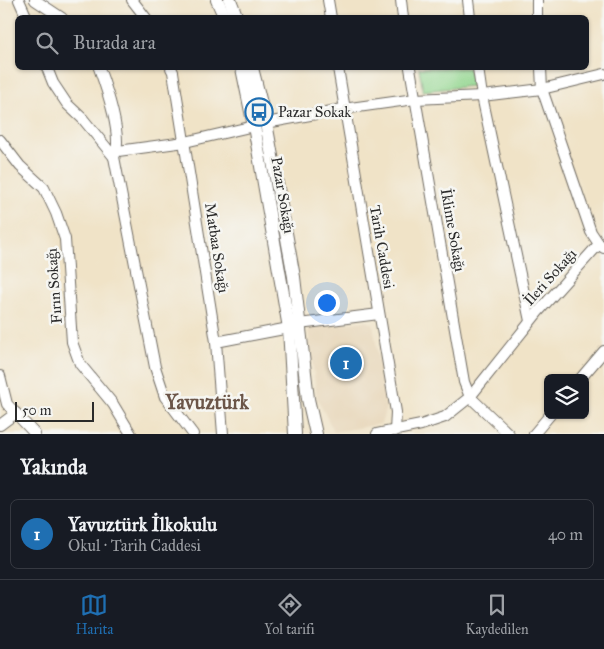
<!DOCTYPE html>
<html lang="tr">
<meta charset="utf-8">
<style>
body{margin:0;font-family:"IM FELL Great Primer",serif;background:#242831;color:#f1f3f6}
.controls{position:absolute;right:15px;bottom:15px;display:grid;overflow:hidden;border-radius:8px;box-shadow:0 1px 4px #0004}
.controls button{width:45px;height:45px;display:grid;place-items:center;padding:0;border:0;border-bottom:1px solid #363941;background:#171b24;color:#f1f3f6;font:25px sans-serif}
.scale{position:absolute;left:15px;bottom:12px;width:79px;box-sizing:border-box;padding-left:5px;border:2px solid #2b2b2b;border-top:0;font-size:14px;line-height:18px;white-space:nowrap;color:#2b2b2b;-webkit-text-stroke:4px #f6f6f2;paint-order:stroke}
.you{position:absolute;left:326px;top:302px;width:18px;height:18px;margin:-12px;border:4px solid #fff;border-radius:50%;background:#1a73e8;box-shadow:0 0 0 8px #1a73e833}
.badge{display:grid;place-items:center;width:32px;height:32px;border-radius:50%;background:#1f6fb2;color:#fff;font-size:16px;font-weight:700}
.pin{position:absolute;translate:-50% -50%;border:2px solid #fff;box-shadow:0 1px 5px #0006}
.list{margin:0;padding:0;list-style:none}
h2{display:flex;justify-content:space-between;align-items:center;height:65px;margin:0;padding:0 20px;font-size:21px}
h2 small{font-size:16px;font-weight:400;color:#9ea1a6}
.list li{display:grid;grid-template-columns:32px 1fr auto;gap:15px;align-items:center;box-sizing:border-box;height:70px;margin:0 10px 10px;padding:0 10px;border:1px solid #363941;border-radius:8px}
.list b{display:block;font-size:19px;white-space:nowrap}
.list p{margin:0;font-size:16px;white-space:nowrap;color:#9ea1a6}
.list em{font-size:16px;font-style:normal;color:#9ea1a6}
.icon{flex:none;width:28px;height:28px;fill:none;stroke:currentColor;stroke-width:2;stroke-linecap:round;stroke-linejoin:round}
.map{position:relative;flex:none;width:604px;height:434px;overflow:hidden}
.search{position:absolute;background:#171b24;box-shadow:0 1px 4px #0004;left:15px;right:15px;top:15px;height:55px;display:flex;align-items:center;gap:12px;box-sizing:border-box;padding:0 18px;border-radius:8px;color:#9ea1a6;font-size:19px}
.sheet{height:145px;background:#171b24}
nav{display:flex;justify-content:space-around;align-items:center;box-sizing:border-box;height:70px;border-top:1px solid #363941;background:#171b24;font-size:14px;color:#9ea1a6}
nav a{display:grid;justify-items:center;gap:2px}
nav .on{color:#1f6fb2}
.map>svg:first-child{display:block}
</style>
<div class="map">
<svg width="604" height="434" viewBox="0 0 604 434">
<rect width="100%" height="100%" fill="#f6f6f2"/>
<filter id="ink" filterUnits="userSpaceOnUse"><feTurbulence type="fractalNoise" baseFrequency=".02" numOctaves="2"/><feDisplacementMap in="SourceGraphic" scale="10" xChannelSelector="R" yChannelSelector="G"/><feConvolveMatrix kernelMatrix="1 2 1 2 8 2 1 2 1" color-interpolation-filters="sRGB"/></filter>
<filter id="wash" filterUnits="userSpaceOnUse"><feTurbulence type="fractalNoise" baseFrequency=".0096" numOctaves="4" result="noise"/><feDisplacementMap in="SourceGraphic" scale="20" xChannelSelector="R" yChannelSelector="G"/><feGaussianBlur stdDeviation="1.12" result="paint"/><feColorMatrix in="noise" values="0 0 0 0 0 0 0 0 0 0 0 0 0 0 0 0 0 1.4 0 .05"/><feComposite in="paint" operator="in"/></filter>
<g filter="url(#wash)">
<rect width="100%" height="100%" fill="#f0e3c7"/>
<path fill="#e7d5b7" d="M 366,321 L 373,324 L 386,407 L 381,424 L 334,432 L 317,398 L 308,328 Z"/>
<path fill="#92d68e" stroke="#5e805c" d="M 419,68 L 469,68 L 472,86 L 423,91 Z"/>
</g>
<g filter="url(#ink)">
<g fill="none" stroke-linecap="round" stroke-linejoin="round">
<g stroke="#706b62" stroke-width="12">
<g id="minor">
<path d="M 19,0 L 27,18"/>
<path d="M 35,0 L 62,18"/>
<path d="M 132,0 L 146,18"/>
<path d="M 328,0 L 331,18"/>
<path d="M 401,0 L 403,18"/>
<path d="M 468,0 L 470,18"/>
<path d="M 537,18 L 537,0"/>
<path d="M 47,68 L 53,83 L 67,104 L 83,119 L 114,157"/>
<path d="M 99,68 C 106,87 124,139 114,157 L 155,367 L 165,397 L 193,434"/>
<path d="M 171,68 L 173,72 L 216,342 L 223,434"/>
<path d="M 338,68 L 396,412 L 395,431"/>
<path d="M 410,68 L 464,382 L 470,397 L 509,434"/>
<path d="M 478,68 L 482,96 L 530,321"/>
<path d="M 541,68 L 542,89 L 591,232 L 599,244 L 604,248"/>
<path d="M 266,123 L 343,109 L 415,99 L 482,96 L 542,89 L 604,74"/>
<path d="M 0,140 L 20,166 L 44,188 L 56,213 L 65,239 L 72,342 L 80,364 L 113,404 L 131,434"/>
<path d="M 118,151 L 185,142 L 254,126"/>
<path d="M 216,342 L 289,328 L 299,324 L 379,314"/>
<path d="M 0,376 L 7,404 L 35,434"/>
<path d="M 581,378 L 604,351"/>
<path d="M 0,425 L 16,413"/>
<path d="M 377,434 L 421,425 L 445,417 L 470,397 L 538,312 L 599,244"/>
<path d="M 534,434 L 550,415"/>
</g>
</g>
<g stroke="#706b62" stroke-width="14">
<g id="major">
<path d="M 217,0 L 225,18"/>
<path d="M 230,0 L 237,18"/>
<path d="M 242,68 L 254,126 L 289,328 L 295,434"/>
<path d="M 252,68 L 266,123 L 294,277 L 308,399 L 316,434"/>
</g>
</g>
<use href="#minor" stroke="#fff" stroke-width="10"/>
<use href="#major" stroke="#fff" stroke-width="12"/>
</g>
</g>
<defs>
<g id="bus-ring" transform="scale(1.4375)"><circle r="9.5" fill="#f6f6f2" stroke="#1f6fb2" stroke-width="1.5"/><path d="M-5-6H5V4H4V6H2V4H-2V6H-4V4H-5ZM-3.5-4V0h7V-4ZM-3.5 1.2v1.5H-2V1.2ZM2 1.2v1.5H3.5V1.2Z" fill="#1f6fb2"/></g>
</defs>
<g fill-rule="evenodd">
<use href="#bus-ring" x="259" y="112"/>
</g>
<g text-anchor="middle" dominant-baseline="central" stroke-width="5" stroke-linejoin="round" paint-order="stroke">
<g font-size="15" fill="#2b2b2b" stroke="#f6f6f2" text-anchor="start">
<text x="278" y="112">Pazar Sokak</text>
</g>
<g font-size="15" fill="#2b2b2b" stroke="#f6f6f2">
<text transform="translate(283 195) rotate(80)">Pazar Sokağı</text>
<text transform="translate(453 230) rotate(80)">İklime Sokağı</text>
<text transform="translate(382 247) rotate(80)">Tarih Caddesi</text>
<text transform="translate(217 248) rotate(81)">Matbaa Sokağı</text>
<text transform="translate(550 277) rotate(-48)">İleri Sokağı</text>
<text transform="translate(54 286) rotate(-94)">Fırın Sokağı</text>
</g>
<g font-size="20" font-weight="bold" fill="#6b5548" stroke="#f6f6f2">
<text x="207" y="402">Yavuztürk</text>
</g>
</g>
</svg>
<div class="controls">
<button><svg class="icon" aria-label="layers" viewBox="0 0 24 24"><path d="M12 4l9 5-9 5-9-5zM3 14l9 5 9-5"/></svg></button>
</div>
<div class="scale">50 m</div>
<div class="you"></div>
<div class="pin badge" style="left:346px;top:363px">1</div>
<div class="search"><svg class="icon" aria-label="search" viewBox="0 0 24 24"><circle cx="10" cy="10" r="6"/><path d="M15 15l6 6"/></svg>Burada ara</div>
</div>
<section class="sheet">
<h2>Yakında<small></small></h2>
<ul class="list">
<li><span class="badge">1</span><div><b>Yavuztürk İlkokulu</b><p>Okul · Tarih Caddesi</p></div><em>40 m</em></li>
</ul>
</section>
<nav>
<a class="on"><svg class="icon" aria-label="map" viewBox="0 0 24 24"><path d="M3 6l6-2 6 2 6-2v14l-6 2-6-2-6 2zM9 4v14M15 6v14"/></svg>Harita</a>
<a><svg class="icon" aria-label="directions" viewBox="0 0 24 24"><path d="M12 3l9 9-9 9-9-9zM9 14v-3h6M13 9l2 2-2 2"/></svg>Yol tarifi</a>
<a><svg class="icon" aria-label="saved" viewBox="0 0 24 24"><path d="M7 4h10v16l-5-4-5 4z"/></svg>Kaydedilen</a>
</nav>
